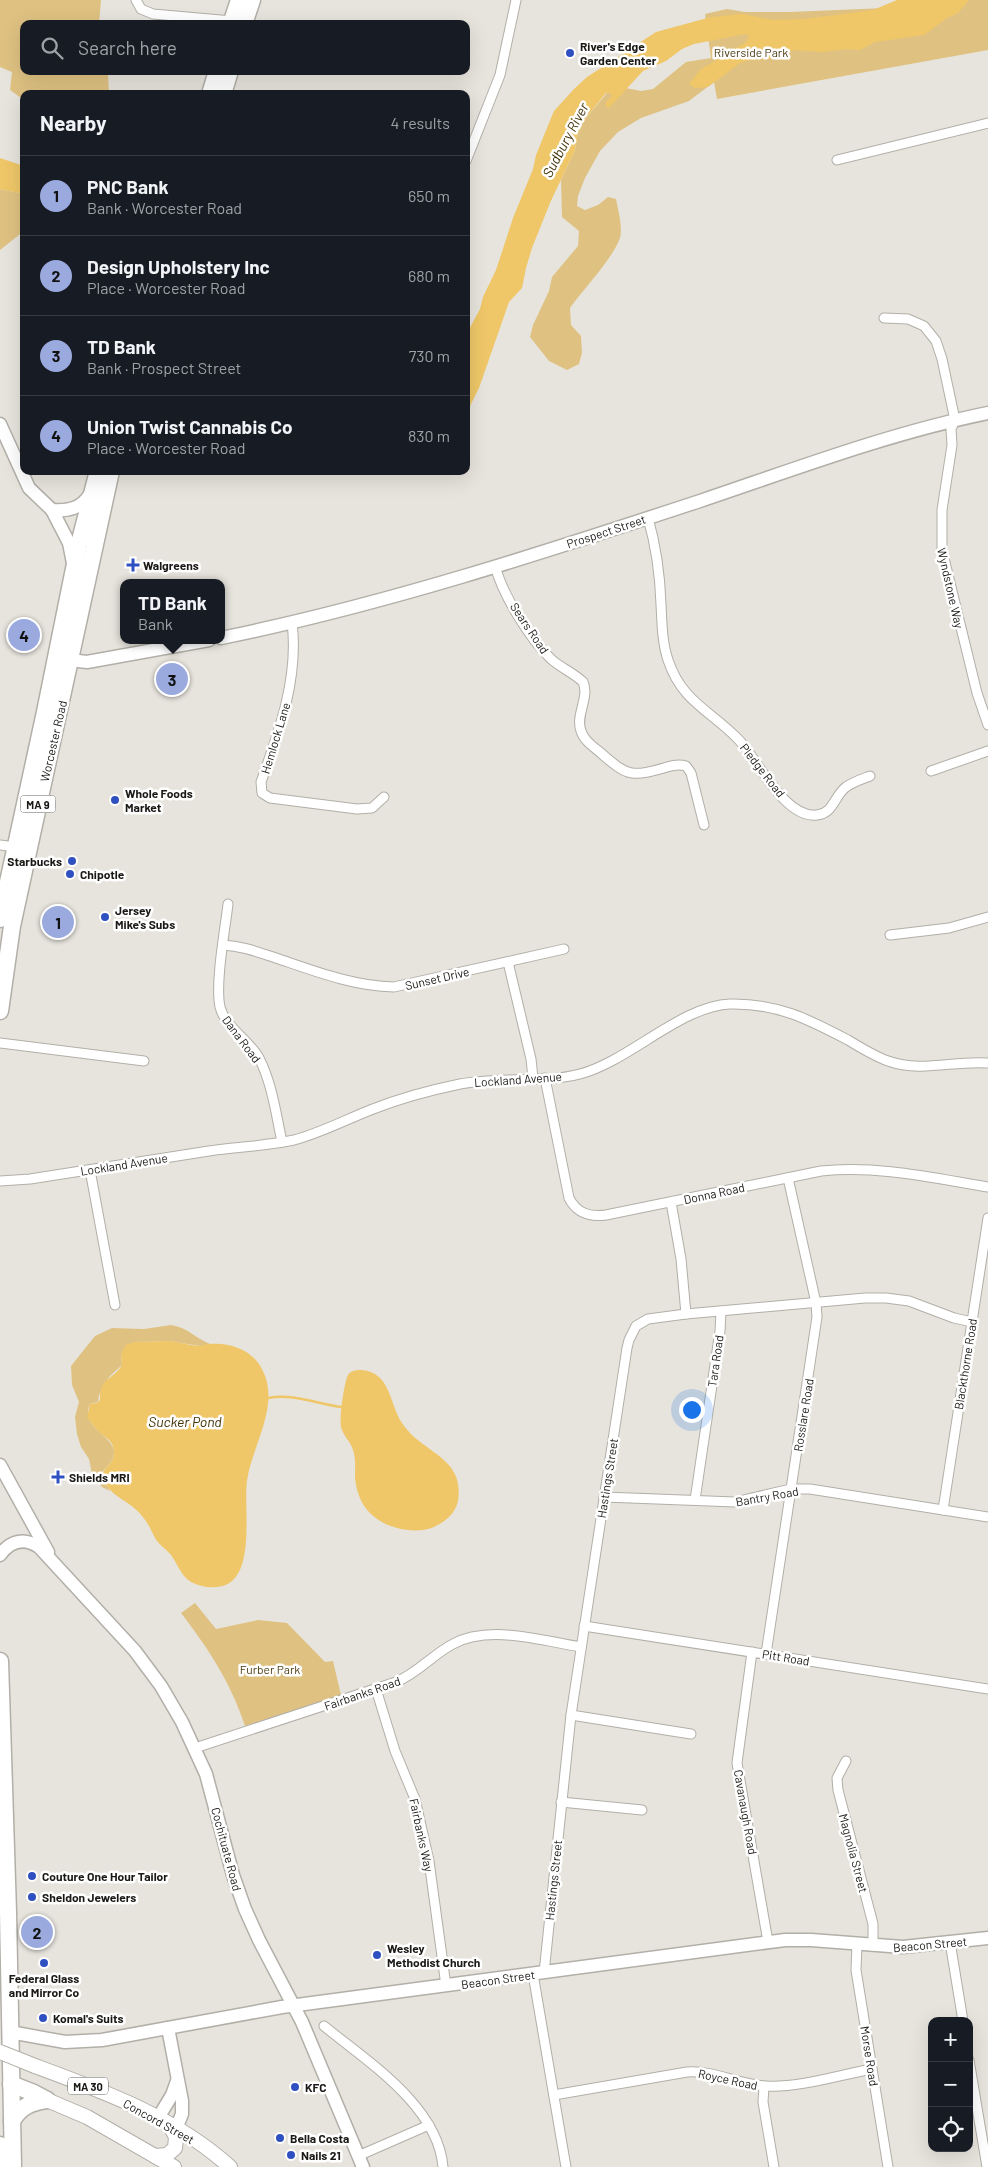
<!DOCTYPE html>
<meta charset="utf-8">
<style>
body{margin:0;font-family:Barlow,sans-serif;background:#20242c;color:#f1f3f6}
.controls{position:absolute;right:15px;bottom:15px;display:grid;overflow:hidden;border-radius:10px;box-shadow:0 5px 20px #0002}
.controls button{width:45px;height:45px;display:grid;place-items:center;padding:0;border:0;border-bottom:1px solid #363941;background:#171b24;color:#f1f3f6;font:25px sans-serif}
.you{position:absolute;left:691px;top:1409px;width:18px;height:18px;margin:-12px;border:4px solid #fff;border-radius:50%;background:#1a73e8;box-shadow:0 0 0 8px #1a73e833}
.badge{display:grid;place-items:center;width:32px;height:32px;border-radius:50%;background:#9aaade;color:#111;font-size:16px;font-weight:700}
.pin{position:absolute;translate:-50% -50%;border:2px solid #fff;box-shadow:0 1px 5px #0006}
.popup{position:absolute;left:120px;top:579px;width:105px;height:65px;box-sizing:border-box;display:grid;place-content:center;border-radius:10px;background:#171b24;filter:drop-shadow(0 1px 4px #0005);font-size:16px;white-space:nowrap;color:#9ea1a6}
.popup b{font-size:19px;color:#f1f3f6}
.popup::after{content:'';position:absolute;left:50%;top:100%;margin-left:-10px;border:10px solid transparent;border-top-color:#171b24}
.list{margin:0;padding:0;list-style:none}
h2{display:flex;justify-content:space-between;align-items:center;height:65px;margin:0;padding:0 20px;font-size:21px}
h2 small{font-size:16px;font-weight:400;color:#9ea1a6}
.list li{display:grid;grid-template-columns:32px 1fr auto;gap:15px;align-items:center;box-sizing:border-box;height:80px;padding:0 20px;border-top:1px solid #363941}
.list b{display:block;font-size:19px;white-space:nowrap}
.list p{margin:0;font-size:16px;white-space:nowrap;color:#9ea1a6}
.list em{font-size:16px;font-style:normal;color:#9ea1a6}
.icon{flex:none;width:28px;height:28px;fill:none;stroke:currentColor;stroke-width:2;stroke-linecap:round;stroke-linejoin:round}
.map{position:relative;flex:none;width:988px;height:2167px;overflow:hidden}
.search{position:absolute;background:#171b24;box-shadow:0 5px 20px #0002;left:20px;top:20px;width:450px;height:55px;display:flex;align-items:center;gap:12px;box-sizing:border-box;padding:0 18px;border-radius:10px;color:#9ea1a6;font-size:19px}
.panel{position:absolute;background:#171b24;box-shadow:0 5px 20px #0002;left:20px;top:90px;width:450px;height:385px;border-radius:10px}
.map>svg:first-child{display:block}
</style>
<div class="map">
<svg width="988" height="2167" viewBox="0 0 988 2167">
<rect width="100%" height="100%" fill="#e7e4dd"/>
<g fill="#dfc282">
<path d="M 0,0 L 101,0 L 99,24 L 24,24 L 24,71 L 108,73 L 109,94 L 24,94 L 24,100 L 10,90 L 12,72 L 0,67 Z"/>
<path d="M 923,0 L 988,0 L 988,50 L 717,99 L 714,82 L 689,101 L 641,118 L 618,132 L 600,151 L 585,178 L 578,196 L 577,206 L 585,210 L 598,205 L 608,197 L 616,199 C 618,210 623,227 620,238 C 611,261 585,287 570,308 L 571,325 L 581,336 L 582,353 L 579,364 L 567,370 L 549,361 L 530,337 L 533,325 L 549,291 L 552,277 L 578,246 L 579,231 L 562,217 L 561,180 L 575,150 L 578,132 L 585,119 L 607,93 L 621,87 L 641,91 L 653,89 L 686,62 L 711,58 L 705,14 L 727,9 L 745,12 L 789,12 L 886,8 Z"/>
<path d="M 0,189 L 24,194 L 24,231 L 0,250 Z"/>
<path d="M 171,1325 C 187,1327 195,1338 210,1344 L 200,1346 L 169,1341 L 134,1342 L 121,1354 L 122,1365 L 109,1377 L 99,1395 L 98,1402 L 90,1404 C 76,1434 139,1439 103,1471 L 104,1481 L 110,1491 L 102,1487 L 92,1474 L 89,1459 L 81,1447 L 77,1434 L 75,1417 L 79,1402 L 72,1385 L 71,1366 L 95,1336 L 112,1328 L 144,1329 Z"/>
<path d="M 195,1603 L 216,1629 L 258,1620 L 287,1623 L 325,1662 L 333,1661 L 341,1695 L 245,1726 C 231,1683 208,1648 181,1613 Z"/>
</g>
<g fill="#efc768">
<path d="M 897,0 L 969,0 L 958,13 L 947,18 L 924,35 L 875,42 L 860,50 L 846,49 L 823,52 L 793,50 L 778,58 L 750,60 L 740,63 L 708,87 L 695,88 L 689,84 L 700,70 L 746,42 L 749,36 L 745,34 L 694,44 L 682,49 L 666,61 L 643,71 L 609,108 L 606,106 L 606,102 L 612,96 L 610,93 L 606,93 L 585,119 L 578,132 L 575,150 L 550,203 L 532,248 L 526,268 L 522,288 L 509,302 L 479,388 L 470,406 L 466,409 L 466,335 L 480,309 L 483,297 L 496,270 L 513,218 L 533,169 L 536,155 L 549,123 L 554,111 L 574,89 L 587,77 L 656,32 L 711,17 L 742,14 L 773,20 L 805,19 L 873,10 Z"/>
<path d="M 0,158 L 24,166 L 24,194 L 0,189 Z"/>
<path d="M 169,1341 C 178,1342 189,1345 198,1346 C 202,1346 206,1344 209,1344 C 228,1342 249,1349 259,1364 C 284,1402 252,1443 247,1481 C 243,1508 258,1584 217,1587 C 207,1588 199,1586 191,1582 C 181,1576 177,1563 171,1555 C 166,1549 159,1545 155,1538 C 151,1530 148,1523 142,1516 C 131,1501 112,1498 104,1481 C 97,1466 121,1466 112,1444 C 109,1438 101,1435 96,1429 C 93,1425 90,1421 87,1417 L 90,1404 L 97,1403 L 100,1400 C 99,1378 113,1380 122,1365 L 121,1354 L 126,1345 L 134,1342 Z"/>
<path d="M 362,1370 C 391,1373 389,1403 402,1423 C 422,1454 465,1456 458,1501 C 455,1514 446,1521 434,1527 C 423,1532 408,1531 397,1528 C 371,1521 357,1503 355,1477 C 355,1468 356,1459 353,1450 C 351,1442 343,1436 341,1427 C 339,1418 344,1383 348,1375 C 351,1370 357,1370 362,1370 Z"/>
</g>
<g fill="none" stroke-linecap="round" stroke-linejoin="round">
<path stroke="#efc768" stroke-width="2.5" d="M 268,1398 C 294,1393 317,1404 342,1407"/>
<g stroke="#b2afa8" stroke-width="11">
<g id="street">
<path d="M 136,0 L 141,9 L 153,14 L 232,21"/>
<path d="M 837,160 L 988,123"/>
<path d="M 466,161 L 500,75 L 516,0"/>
<path d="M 884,318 L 908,319 L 924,326 L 936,341 L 942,359 L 955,420 L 951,429 L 952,445 L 942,510 L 942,550 L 977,693 L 988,725"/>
<path d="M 648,518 C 656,546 660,575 661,604 C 662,623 662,642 668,660 C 682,702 710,710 738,739 C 758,759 784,819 817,815 C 834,813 834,796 846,787 C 853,782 862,779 870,776"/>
<path d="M 495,566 C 503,595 529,638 551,659 C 561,668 574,673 583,682 C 590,697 575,715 581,731 C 584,741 594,747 602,754 C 628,777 633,777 667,767 C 674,765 679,764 686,766 L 691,773 L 704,825"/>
<path d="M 292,623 C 299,677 279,732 261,782 L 262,793 L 270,798 L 357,809 L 372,808 L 384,797"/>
<path d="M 931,771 L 988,751"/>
<path d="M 0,845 L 15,847"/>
<path d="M 228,904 C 225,930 215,983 220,1007 C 225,1027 249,1040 259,1058 C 272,1083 276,1114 282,1142"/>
<path d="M 890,935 L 949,928 L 988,917"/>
<path d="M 223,945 C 243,946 260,953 279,959 C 317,972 354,986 394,987 L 564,949"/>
<path d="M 508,962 L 531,1059 L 533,1078"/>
<path d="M 0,1043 L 144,1061"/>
<path d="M 545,1078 L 569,1198 C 577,1214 590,1217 606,1215 L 821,1171 C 877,1165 933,1178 988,1187"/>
<path d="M 90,1170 L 115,1305"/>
<path d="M 0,1181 L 30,1179 C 90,1170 149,1160 209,1151 C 237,1147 266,1146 294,1140 C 321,1133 347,1119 373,1109 C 401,1098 431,1090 460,1084 C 500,1076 541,1084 580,1074 C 629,1061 681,1006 730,1004 C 777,1003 808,1019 848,1040 C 861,1048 874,1056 888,1061 C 922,1073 954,1060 988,1063"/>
<path d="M 671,1202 L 681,1259 L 686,1314"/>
<path d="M 604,1497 L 735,1502 L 791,1489 L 810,1489 L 988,1517"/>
<path d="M 695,1500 L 720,1331 L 721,1311"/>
<path d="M 943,1510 L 988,1218"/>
<path d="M 584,1626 L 988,1689"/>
<path d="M 752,1652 L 737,1763 L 768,1942"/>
<path d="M 766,1654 L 817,1317 L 816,1303 L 788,1178"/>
<path d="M 376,1689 L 395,1751 L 415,1799 L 429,1861 L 446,1986"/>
<path d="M 571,1715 L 691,1734"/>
<path d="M 195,1748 L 396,1682 C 418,1673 432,1655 453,1644 C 489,1624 543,1641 581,1647"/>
<path d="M 846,1761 L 837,1778 L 838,1790 L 873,1924 L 873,1946"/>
<path d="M 561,1802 L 642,1810"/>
<path d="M 950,1942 L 963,2021"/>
<path d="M 857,1944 L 856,1970 L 888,2167"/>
<path d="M 544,1973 L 571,1715 L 627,1348 L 629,1340 L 636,1326 L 648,1319 L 686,1314 L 865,1298 L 886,1298 L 909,1301 L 954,1318 L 972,1322"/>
<path d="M 533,1974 L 566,2167"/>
<path d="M 324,2026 C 368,2062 438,2106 443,2167"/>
<path d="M 969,2060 L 987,2167"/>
<path d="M 764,2086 L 763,2102 L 774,2167"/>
<path d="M 554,2095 L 687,2072 C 714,2070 739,2085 766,2086 C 799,2088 839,2075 872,2069"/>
<path d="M 358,2156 L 429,2125"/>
</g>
</g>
<g stroke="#b2afa8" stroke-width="15">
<g id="secondary">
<path d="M 0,424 L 29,488 L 52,510 L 69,543 L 73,563"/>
<path d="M 52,510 C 68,511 81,509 90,494"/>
<path d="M 221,638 C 383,605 542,553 700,501 C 795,469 890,433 988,413"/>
<path d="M 61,659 L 87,662 L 209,640"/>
<path d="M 0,1465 L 48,1552"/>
<path d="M 0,1555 C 10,1541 24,1537 39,1547 L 135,1651 L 161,1686 L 182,1722 L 206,1774 L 233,1875 L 245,1909 L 259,1940 L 302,2022 L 363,2167"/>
<path d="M 168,2028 L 182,2101 L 182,2114 L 176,2129"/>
<path d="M 10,2032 L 65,2042 L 102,2040 L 282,2007 L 785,1940 L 811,1940 L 903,1947 L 988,1938"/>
<path d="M 158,2118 L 172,2095 L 177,2081"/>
</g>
</g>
<g stroke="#b2afa8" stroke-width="16">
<g id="primary">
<path d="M 35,2066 C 103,2091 175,2117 230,2167"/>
<path d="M 47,2100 L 87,2117 L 174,2167"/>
<path d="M 155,2156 L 167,2155 L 175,2148 L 176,2137 L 169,2124"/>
</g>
</g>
<g stroke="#b2afa8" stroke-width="19">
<g id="highway">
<path d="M 231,24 L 239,0"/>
<path d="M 244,24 L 252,0"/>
<path d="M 210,94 L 217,71"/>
<path d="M 223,94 L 230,71"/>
<path d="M 0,919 L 45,712 L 79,544 L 98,471"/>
<path d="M 0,1011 L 12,926 L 111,471"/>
<path d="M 0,1661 L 8,1912 L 13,2167"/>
<path d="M 11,2084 L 34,2093 L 47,2100"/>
<path d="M 12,2121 C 20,2107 31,2102 47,2100"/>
<path d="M 0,2145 L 1,2167"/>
</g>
</g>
<use href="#street" stroke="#fff" stroke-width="9"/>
<use href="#secondary" stroke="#fff" stroke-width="12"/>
<use href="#primary" stroke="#fff" stroke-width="14"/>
<use href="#highway" stroke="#fff" stroke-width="16"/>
<g stroke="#b2afa8" stroke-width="16" stroke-linecap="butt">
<path id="primary-bridge" d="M 0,2052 L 35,2066"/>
</g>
<use href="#primary-bridge" stroke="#fff" stroke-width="14"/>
</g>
<g fill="#2f50c0" stroke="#fff" stroke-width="2">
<circle cx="570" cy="53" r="5"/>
<path d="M130.5 557.5h5v5h5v5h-5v5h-5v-5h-5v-5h5z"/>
<circle cx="115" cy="800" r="5"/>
<circle cx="72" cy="861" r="5"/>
<circle cx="70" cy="874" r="5"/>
<circle cx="105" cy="917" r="5"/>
<path d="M55.5 1469.5h5v5h5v5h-5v5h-5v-5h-5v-5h5z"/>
<circle cx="32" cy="1876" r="5"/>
<circle cx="32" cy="1897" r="5"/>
<circle cx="377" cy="1955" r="5"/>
<circle cx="44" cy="1963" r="5"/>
<circle cx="43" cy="2018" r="5"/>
<circle cx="295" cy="2087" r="5"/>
<circle cx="280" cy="2138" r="5"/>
<circle cx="291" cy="2155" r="5"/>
</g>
<g text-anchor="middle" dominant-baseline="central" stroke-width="5" stroke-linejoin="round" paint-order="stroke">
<g fill="#fff" stroke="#5f5e5c" stroke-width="1">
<rect x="20.5" y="795.5" width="35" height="17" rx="4"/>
<rect x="68" y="2077.5" width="40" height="17" rx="4"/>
</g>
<g font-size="11" font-weight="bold" fill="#1a1916">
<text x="38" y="804">MA 9</text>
<text x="88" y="2086">MA 30</text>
</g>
<g font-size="12" font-weight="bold" fill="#1a1916" stroke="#fff" text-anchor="start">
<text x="580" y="46">River's Edge<tspan x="580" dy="14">Garden Center</tspan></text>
<text x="143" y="565">Walgreens</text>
<text x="125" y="793">Whole Foods<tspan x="125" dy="14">Market</tspan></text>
<text x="62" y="861" text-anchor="end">Starbucks</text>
<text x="80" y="874">Chipotle</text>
<text x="115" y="910">Jersey<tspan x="115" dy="14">Mike's Subs</tspan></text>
<text x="69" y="1477">Shields MRI</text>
<text x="42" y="1876">Couture One Hour Tailor</text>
<text x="42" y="1897">Sheldon Jewelers</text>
<text x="387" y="1948">Wesley<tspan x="387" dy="14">Methodist Church</tspan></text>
<text x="44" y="1978" text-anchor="middle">Federal Glass<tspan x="44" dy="14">and Mirror Co</tspan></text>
<text x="53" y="2018">Komal's Suits</text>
<text x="305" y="2087">KFC</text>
<text x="290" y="2138">Bella Costa</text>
<text x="301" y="2155">Nails 21</text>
</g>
<g font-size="12" fill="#4d3c14" stroke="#fff">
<text x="751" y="52">Riverside Park</text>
<text x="270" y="1669">Furber Park</text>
</g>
<g font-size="12" fill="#1a1916" stroke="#fff">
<text transform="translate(606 531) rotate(-18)">Prospect Street</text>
<text transform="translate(951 588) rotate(77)">Wyndstone Way</text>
<text transform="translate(530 628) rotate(56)">Sears Road</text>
<text transform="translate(275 738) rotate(-73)">Hemlock Lane</text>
<text transform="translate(53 741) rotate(-77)">Worcester Road</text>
<text transform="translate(763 770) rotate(52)">Pledge Road</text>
<text transform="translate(437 978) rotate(-13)">Sunset Drive</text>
<text transform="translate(242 1039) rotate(53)">Dana Road</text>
<text transform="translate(518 1079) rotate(-4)">Lockland Avenue</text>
<text transform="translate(124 1164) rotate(-9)">Lockland Avenue</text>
<text transform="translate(714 1193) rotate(-12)">Donna Road</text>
<text transform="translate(715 1361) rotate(-82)">Tara Road</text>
<text transform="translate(965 1364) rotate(-81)">Blackthorne Road</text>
<text transform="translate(803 1415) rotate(-81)">Rosslare Road</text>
<text transform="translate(607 1478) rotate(-81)">Hastings Street</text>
<text transform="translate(767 1496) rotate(-10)">Bantry Road</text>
<text transform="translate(786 1657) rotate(9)">Pitt Road</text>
<text transform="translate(362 1693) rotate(-19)">Fairbanks Road</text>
<text transform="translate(746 1812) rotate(80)">Cavanaugh Road</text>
<text transform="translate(422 1835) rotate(78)">Fairbanks Way</text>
<text transform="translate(227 1849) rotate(75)">Cochituate Road</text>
<text transform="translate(854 1853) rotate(75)">Magnolia Street</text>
<text transform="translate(553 1880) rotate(-84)">Hastings Street</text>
<text transform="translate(930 1944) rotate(-5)">Beacon Street</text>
<text transform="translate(498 1979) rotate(-8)">Beacon Street</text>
<text transform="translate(870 2056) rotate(81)">Morse Road</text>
<text transform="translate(728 2079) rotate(12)">Royce Road</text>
<text transform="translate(159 2121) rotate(29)">Concord Street</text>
</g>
<g font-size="14" font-style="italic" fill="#403005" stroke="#fff">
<text transform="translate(565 140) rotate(-62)">Sudbury River</text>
<text x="185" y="1421">Sucker Pond</text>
</g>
</g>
</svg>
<div class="controls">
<button>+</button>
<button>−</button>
<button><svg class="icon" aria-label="locate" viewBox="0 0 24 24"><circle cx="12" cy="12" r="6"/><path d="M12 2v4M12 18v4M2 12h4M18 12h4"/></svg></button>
</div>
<div class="you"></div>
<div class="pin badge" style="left:58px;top:922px">1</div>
<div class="pin badge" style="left:37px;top:1932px">2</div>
<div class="pin badge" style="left:172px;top:679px">3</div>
<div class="popup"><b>TD Bank</b>Bank</div>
<div class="pin badge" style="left:24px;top:635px">4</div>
<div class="search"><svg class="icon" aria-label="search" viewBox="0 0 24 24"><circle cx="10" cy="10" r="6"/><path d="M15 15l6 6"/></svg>Search here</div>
<section class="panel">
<h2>Nearby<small>4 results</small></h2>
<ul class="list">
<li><span class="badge">1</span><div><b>PNC Bank</b><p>Bank · Worcester Road</p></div><em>650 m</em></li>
<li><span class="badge">2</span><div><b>Design Upholstery Inc</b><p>Place · Worcester Road</p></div><em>680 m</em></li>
<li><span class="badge">3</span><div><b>TD Bank</b><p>Bank · Prospect Street</p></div><em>730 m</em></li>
<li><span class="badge">4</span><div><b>Union Twist Cannabis Co</b><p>Place · Worcester Road</p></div><em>830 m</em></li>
</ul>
</section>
</div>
